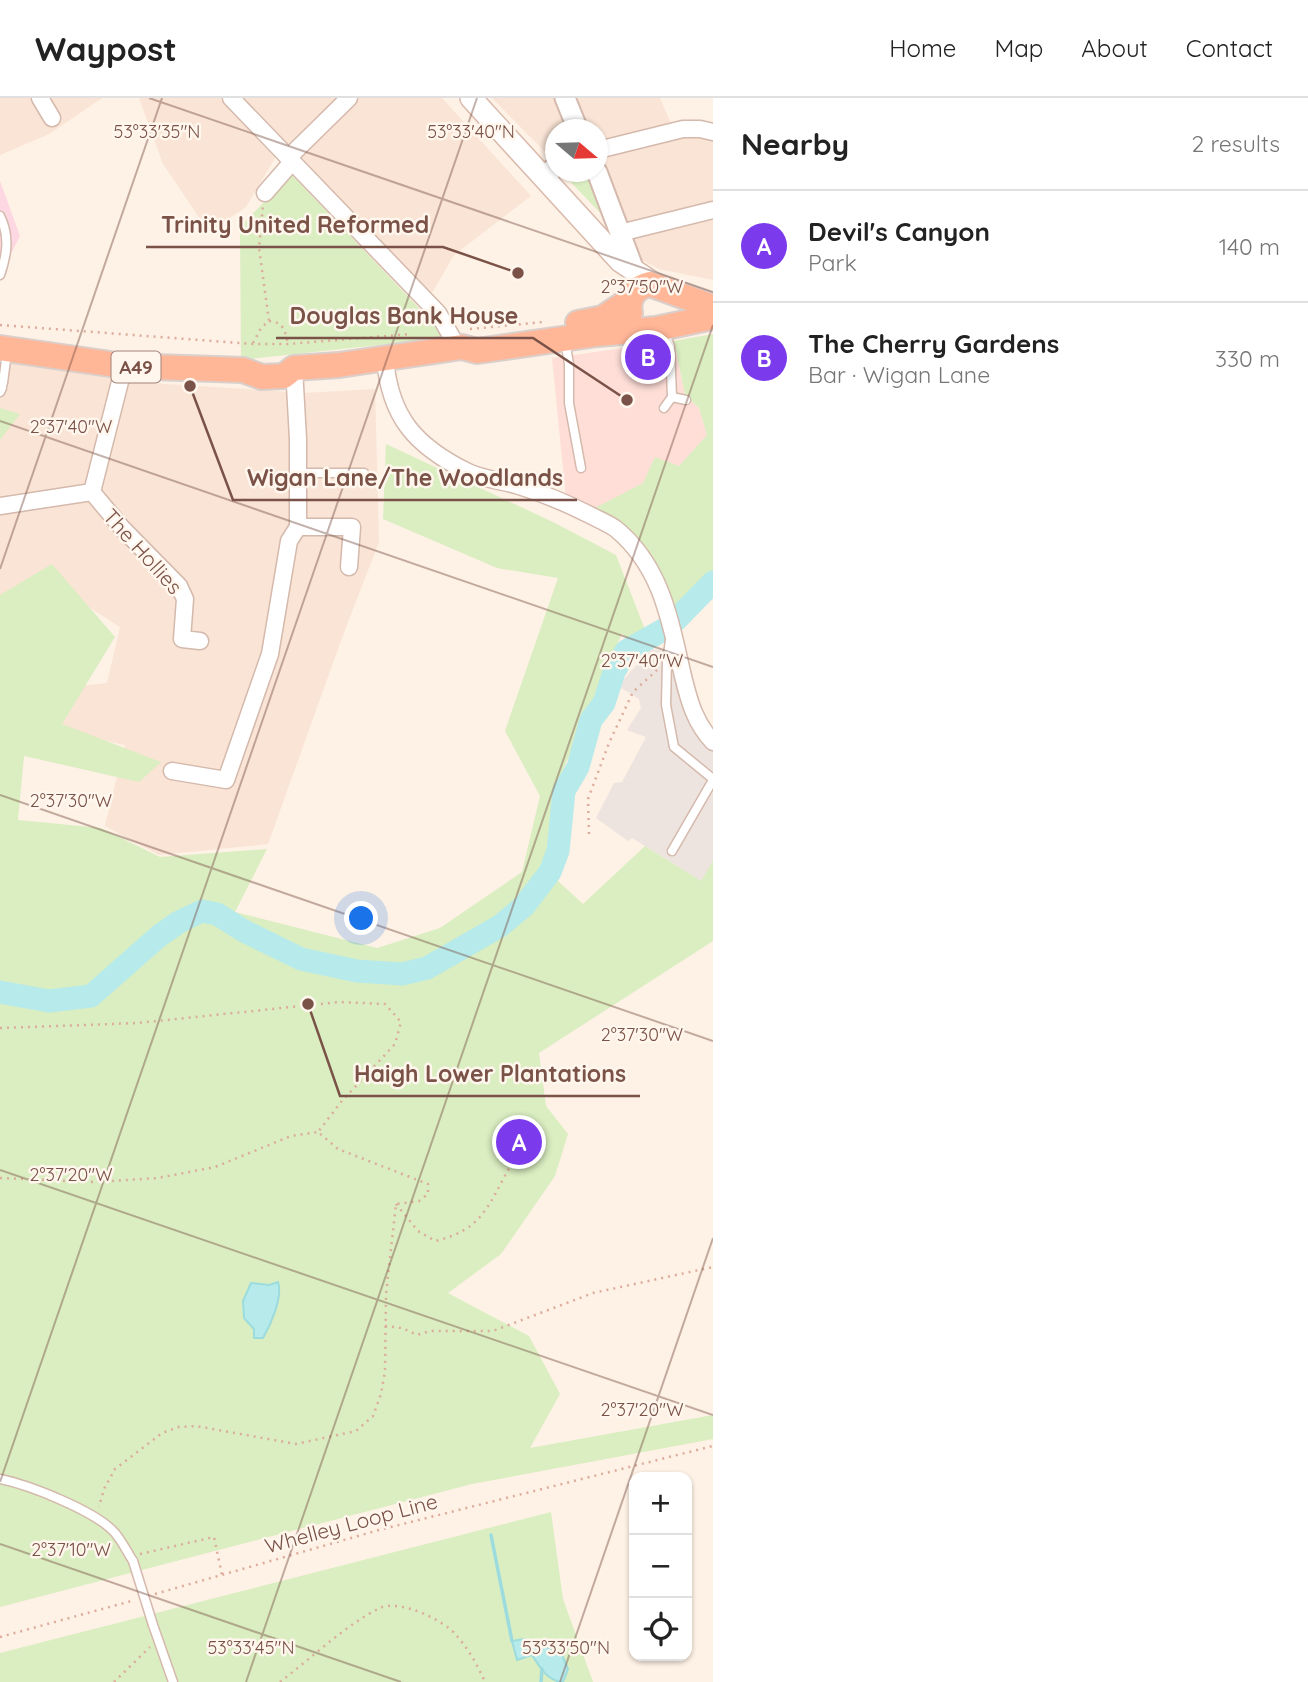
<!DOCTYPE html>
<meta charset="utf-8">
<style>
body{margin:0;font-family:Quicksand,sans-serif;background:#f2f2f2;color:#222}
.controls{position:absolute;right:21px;bottom:21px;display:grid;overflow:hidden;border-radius:14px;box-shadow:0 2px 5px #0004}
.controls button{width:63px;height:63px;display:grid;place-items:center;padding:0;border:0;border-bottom:2px solid #e0e0e0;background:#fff;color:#222;font:35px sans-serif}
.compass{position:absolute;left:545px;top:21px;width:63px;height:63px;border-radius:50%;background:#fff;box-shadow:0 2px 5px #0004;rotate:109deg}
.you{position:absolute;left:362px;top:821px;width:24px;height:24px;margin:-18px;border:5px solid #fff;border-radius:50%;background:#1a73e8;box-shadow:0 0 0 10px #1a73e833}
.badge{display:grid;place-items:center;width:46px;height:46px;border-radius:50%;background:#7c3aed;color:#fff;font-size:23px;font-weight:700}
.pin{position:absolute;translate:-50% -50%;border:4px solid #fff;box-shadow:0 2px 7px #0006}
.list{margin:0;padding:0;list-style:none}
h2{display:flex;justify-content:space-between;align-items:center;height:91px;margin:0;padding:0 28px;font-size:30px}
h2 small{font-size:23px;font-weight:400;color:#767676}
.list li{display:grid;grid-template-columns:46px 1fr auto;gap:21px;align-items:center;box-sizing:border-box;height:112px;padding:0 28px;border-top:2px solid #e0e0e0}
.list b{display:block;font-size:26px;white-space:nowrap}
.list p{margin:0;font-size:23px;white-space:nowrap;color:#767676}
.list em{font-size:23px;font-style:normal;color:#767676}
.icon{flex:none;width:38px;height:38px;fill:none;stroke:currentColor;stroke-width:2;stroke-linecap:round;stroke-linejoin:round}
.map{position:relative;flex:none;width:713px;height:1584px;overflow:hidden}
header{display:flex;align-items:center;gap:42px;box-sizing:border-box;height:98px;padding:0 35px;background:#fff;border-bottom:2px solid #e0e0e0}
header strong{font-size:33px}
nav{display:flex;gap:38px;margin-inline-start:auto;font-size:24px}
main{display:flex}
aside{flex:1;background:#fff}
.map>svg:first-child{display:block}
</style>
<header>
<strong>Waypost</strong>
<nav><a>Home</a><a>Map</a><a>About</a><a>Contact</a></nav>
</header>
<main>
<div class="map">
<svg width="713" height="1584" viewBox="0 0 713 1584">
<rect width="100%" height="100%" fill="#fef1e5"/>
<g fill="#f9e4d5">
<path d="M 0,0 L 102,0 L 49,36 L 0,57 Z"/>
<path d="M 139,0 L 220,0 L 275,60 L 246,109 L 209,134 L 163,66 Z"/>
<path d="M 241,0 L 442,0 L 531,98 L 454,157 L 429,200 Z"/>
<path d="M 492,0 L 660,0 L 672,28 L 598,42 L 598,32 L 556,32 L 555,57 L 550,59 Z"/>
<path d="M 684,39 L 713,39 L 713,182 L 659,171 L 642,162 L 631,147 L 601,57 Z"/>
<path d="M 0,262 L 151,285 L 304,295 L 375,291 L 379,444 L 343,537 L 268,746 L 159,757 L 105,728 L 125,647 L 8,622 L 16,595 L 107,585 L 120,529 L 59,490 L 0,511 Z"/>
</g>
<path fill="#ffded8" d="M 674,243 L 685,297 L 699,310 L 713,356 L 610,418 L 566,401 L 552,260 Z"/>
<path fill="#eee4df" d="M 651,551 L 671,554 L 673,575 L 681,600 L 710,651 L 713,653 L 713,796 L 679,769 L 632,740 L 628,743 L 596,720 L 614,685 L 622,684 L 646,639 L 627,632 L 641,610 L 639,601 L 618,588 Z"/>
<path fill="#fdd7e1" d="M 0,83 L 20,138 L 0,177 Z"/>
<g fill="#daeec1">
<path d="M 564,74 L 587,74 L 590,77 L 608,123 L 563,76 Z"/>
<path d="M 291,76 L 438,230 L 443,240 L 241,262 L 240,129 Z"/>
<path d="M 713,236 L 713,487 L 671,513 L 637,443 L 595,410 L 643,385 L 655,359 L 679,368 L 707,337 L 699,310 L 685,297 L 674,243 Z"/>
<path d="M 0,310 L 20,316 L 0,342 Z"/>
<path d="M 386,346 L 553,424 L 616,457 L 651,547 L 640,561 L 622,535 L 560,679 L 573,712 L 558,783 L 583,806 L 645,748 L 701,783 L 713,763 L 713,843 L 539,955 L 546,1008 L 568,1036 L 555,1078 L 501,1156 L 448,1195 L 529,1238 L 560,1296 L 530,1350 L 713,1317 L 713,1341 L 472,1386 L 0,1509 L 0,497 L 52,466 L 115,539 L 62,626 L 161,664 L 139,684 L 24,658 L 18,722 L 101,730 L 160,759 L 267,751 L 235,814 L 377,850 L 440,830 L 522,774 L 540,698 L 505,633 L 558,480 L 497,470 L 383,421 Z"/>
<path d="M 551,1414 L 563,1501 L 593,1584 L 0,1584 L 0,1555 Z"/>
</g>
<g fill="#b7eaeb" stroke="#9cdcde" stroke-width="2">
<path d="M 278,1184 C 283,1199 271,1226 263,1240 L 254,1240 L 254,1231 L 244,1220 L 243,1203 L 251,1185 L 269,1187 Z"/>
<path d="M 524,1541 L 545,1547 L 555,1556 L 562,1557 L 568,1571 L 563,1584 C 548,1584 540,1569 532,1557 L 517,1562 L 512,1543 Z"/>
</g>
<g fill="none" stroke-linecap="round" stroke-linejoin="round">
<g stroke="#9cdcde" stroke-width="3.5">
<path d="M 491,1437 L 512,1543"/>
<path d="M 541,1584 L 542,1571"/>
</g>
<path stroke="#b7eaeb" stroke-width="23" d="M 0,894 L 49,903 L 91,898 L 159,838 L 179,824 L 202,813 L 217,816 L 244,833 L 301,861 L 357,873 L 402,876 L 427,870 L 500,828 L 524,808 L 550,774 L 558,753 L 564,693 L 578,669 L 591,622 L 604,605 L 614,574 L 626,553 L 670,528 L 713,484"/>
<g stroke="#d4b9ac" stroke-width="11">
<g id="service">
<path d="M 0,118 C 10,138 7,157 0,177"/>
<path d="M 663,231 L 670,248 L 672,299 L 686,302"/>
<path d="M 565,243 L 569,266 L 569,305 L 581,370"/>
<path d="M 3,285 L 7,254"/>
<path d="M 0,294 L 2,290"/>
<path d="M 664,310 L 672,299"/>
<path d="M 298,375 L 364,375"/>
<path d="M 670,542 L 667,563 L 666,607 L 674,649 L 713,681"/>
<path d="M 672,753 L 713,682"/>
<path d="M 0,1381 C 29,1387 96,1413 115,1435 C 122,1443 127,1454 133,1463"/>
<path d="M 153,1527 L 173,1584"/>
</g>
</g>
<g stroke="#d4b9ac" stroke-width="19">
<g id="minor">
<path d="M 40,0 L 52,20"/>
<path d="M 231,0 L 438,215 L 458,250"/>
<path d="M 598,52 L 683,31 L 700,31 L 713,34"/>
<path d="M 288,60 L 349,0"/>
<path d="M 265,95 L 292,64"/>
<path d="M 620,135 L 713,112"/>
<path d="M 385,261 C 390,319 415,348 468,374 C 483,381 503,383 519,388 C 542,395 566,405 588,416 C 597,421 608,425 616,431 C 662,469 670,523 683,578 C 689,603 695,625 713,644"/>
<path d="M 124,268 L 92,394 L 122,430 L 179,488 L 185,501 L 182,541 L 200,543"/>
<path d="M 0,408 L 92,394"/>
<path d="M 298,429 L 352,429 L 349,469"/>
<path d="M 172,673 L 226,682 L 270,556 L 289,443 L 298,429 L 298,341 L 294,270"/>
</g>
</g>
<g stroke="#d4b9ac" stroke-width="23">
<g id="tertiary">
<path d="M 565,0 L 578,32"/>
<path d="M 597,74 L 634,172"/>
<path d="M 545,78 L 556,68"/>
</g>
</g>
<g stroke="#dab9ab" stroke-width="24">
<path id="secondary" d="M 471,0 L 620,163 L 656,187"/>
</g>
<g stroke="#dacfcb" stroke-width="28">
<g id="trunk">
<path d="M 630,215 C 627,200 635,189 650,186 L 713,209"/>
<path d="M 578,225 L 603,220 L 630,202"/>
<path d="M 0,250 L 124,268 L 243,272 L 262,279 L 284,278 L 294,270 L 339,267 L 462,249 L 477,253 L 597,236 L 656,231 L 713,219"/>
</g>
</g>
<g stroke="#dcac9c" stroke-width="2.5" stroke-dasharray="2 5" stroke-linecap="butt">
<path d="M 269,223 C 284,224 285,233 288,246"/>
<path d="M 0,227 L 253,246 L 288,246 L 411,236"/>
<path d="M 470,231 L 543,224"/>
<path d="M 253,245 L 261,230 L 269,223 L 259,150 L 263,108"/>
<path d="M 589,736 L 588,701 L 609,645 L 633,594 L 657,572"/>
<path d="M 0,930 L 138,925 L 339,904 L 385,906 L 401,924 L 395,946 L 341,1004 L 318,1034 L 338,1051 L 428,1086 L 428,1096 L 419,1103 L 396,1106 L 386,1196 L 385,1273 L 381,1296 L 373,1318 L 356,1333 L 296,1346 L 196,1328 L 179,1329 L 162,1335 L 115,1371 L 104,1391 L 99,1409"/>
<path d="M 0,1080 L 94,1084 L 158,1080 L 215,1069 L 291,1038 L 318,1034"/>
<path d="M 396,1106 L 418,1133 L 435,1143 C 484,1132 489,1105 512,1065"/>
<path d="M 385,1228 L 402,1230 L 417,1237 L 430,1233 L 493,1233 L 593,1195 L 713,1169"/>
<path d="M 140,1456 L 214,1439 L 222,1477"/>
<path d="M 155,1496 L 379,1432 L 713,1348"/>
<path d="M 0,1539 L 135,1502"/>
<path d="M 114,1584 L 150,1549"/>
<path d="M 280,1584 C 309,1562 348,1525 380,1510 C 400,1501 444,1522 457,1538 C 469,1552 478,1568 485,1584"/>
</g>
<use href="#service" stroke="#fff" stroke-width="8"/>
<use href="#minor" stroke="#fff" stroke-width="16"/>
<use href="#tertiary" stroke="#fff" stroke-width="19"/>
<use href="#secondary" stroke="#fff" stroke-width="21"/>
<use href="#trunk" stroke="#ffb798" stroke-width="24"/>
<g stroke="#d4b9ac" stroke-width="11" stroke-linecap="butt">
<path id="service-bridge" d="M 133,1463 L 153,1527"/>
</g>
<use href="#service-bridge" stroke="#fff" stroke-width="8"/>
</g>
<path fill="none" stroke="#7b5247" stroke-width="2" stroke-opacity="0.45" d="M 149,0 L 713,194M 0,323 L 713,569M 0,471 L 162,0M 0,697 L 713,943M 0,1072 L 713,1317M 0,1384 L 477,0M 0,1446 L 401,1584M 246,1584 L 713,227M 560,1584 L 713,1140"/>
<g text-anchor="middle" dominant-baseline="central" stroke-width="5" stroke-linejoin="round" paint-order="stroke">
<rect fill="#fff6ed" stroke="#a38379" stroke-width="2" x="111.5" y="253.5" width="49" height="31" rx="5"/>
<g font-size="19" font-weight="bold" fill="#7b5247">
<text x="136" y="269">A49</text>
</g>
<g font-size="21" fill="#7b5247" stroke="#fff6ed">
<text transform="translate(143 453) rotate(48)">The Hollies</text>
<text transform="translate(351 1425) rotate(-15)">Whelley Loop Line</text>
</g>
</g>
<g font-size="18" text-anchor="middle" fill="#7b5247" stroke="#fff6ed" stroke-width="5" stroke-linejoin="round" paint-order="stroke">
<text x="471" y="40">53°33'40"N</text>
<text x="157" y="40">53°33'35"N</text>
<text x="642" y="195">2°37'50"W</text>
<text x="71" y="335">2°37'40"W</text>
<text x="642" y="569">2°37'40"W</text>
<text x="71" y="709">2°37'30"W</text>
<text x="642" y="943">2°37'30"W</text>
<text x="71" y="1083">2°37'20"W</text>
<text x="642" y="1318">2°37'20"W</text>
<text x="71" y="1458">2°37'10"W</text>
<text x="251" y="1556">53°33'45"N</text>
<text x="566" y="1556">53°33'50"N</text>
</g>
<path fill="none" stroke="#7b5247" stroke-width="2.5" d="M518 175L443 149H146M627 302L533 240H276M190 288L233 402H577M308 906L340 998H640"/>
<g fill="#7b5247" stroke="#fff6ed" stroke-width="2.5">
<circle cx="518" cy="175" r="7"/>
<circle cx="627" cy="302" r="7"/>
<circle cx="190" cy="288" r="7"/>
<circle cx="308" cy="906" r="7"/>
</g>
<g font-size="23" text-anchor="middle" font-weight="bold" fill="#7b5247" stroke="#fff6ed" stroke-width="5" stroke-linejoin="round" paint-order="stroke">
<text x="295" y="135">Trinity United Reformed</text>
<text x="404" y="226">Douglas Bank House</text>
<text x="405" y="388">Wigan Lane/The Woodlands</text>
<text x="490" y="984">Haigh Lower Plantations</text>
</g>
</svg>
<div class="controls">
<button>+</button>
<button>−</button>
<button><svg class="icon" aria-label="locate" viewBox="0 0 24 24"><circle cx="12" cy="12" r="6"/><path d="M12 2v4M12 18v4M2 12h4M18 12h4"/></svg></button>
</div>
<svg class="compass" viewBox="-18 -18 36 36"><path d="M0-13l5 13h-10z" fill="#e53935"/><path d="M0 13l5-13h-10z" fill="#767676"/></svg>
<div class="you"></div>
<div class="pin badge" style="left:519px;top:1044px">A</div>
<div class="pin badge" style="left:648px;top:259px">B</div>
</div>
<aside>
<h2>Nearby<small>2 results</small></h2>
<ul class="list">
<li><span class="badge">A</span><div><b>Devil's Canyon</b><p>Park</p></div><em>140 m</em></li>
<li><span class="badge">B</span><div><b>The Cherry Gardens</b><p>Bar · Wigan Lane</p></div><em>330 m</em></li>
</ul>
</aside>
</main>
